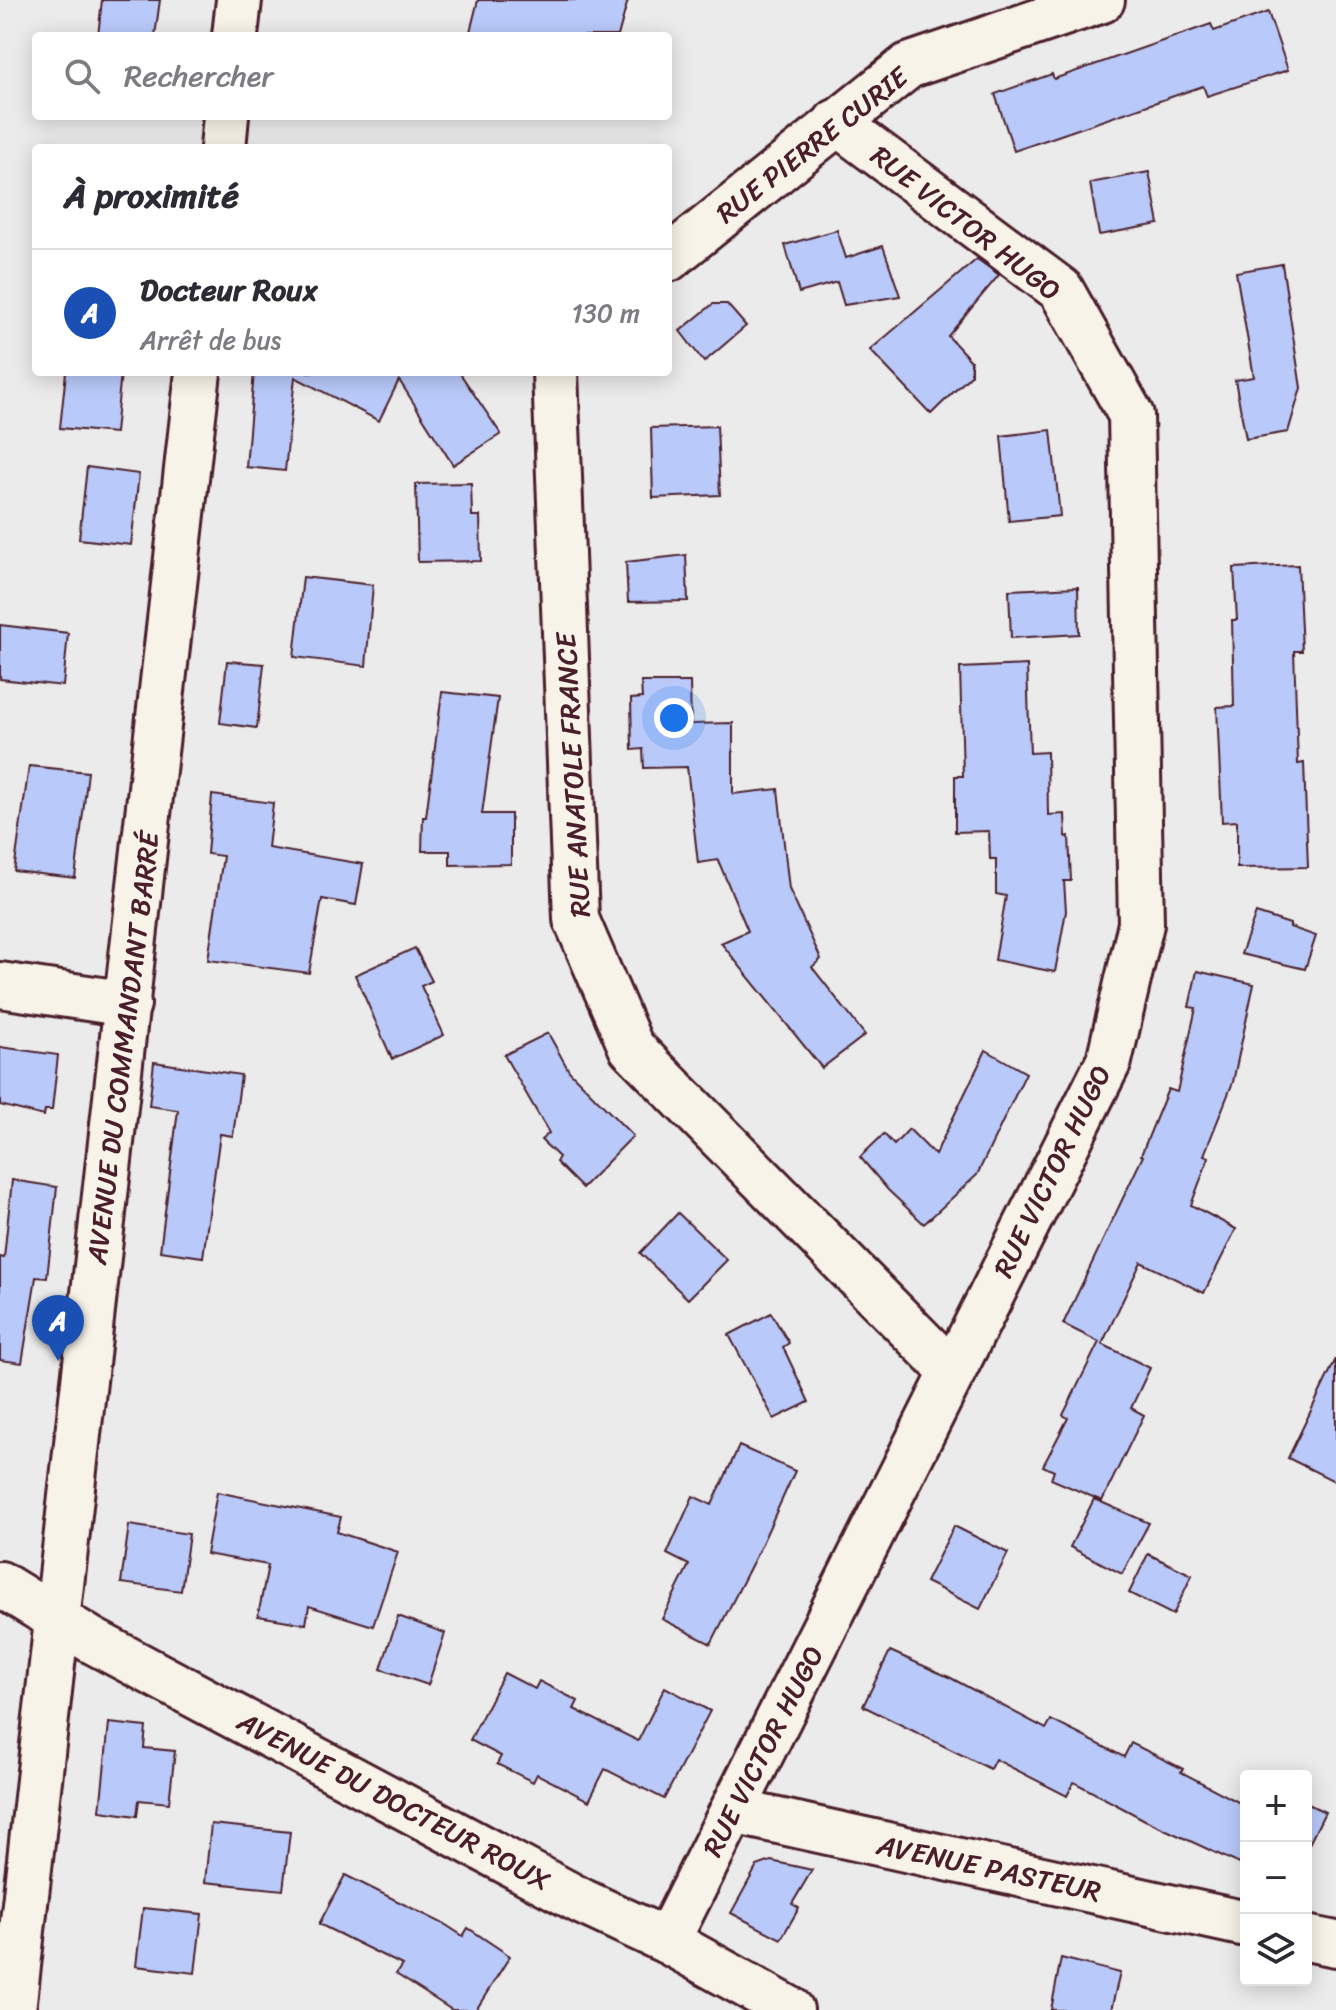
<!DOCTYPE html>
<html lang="fr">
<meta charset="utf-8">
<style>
body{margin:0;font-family:Sriracha,sans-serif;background:#f7f7f7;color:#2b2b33}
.controls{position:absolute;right:24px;bottom:24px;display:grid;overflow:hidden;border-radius:8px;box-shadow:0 4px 20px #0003}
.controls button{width:72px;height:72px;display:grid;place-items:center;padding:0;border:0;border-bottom:2px solid #e1e1e2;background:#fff;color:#2b2b33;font:40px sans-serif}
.you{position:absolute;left:674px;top:718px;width:28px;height:28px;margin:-20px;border:6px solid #fff;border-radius:50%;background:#1a73e8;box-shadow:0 0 0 12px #1a73e833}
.badge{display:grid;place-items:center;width:52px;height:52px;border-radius:50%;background:#d1495b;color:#fff;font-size:26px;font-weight:700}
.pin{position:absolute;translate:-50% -66px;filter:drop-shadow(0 2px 4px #0008)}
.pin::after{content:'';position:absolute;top:42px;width:28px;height:24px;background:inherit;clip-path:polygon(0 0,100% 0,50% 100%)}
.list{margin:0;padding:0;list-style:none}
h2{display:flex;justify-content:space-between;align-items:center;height:104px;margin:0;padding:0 32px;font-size:34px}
h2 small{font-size:26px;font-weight:400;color:#7c7c81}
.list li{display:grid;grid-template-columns:52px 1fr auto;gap:24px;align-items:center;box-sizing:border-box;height:128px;padding:0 32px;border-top:2px solid #e1e1e2}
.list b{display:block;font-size:30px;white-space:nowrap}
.list p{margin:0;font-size:26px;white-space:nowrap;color:#7c7c81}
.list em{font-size:26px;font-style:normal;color:#7c7c81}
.icon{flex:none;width:44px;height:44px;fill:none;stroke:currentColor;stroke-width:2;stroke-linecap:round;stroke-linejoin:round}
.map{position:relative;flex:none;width:1336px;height:2010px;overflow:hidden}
.search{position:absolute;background:#fff;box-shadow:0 4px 20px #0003;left:32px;top:32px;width:640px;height:88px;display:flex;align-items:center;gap:20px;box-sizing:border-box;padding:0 28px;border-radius:8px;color:#7c7c81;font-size:30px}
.panel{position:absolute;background:#fff;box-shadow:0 4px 20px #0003;left:32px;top:144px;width:640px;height:232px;border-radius:8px}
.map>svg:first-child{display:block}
</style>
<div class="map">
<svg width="1336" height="2010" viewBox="0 0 1336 2010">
<rect width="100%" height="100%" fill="#ebebec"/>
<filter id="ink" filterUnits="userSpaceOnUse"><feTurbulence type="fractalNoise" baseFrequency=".0125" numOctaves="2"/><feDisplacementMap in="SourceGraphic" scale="16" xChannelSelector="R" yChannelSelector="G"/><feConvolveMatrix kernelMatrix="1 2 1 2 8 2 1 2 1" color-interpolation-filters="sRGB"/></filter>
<g filter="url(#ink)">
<g fill="#b9cafa" stroke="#4a1f2b" stroke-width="2">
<path d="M 102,0 L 160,0 L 155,36 L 98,36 Z"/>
<path d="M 478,0 L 628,0 L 618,36 L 469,36 Z"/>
<path d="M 1268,12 L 1288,70 L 1207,96 L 1203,86 L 1014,151 L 995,94 L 1052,74 L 1054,79 L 1211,24 L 1214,31 Z"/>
<path d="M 1149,172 L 1159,224 L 1099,235 L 1090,183 Z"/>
<path d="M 837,230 L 846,258 L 883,246 L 900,296 L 844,305 L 837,282 L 799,293 L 785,245 Z"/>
<path d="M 977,259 L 999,275 L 948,336 L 971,361 L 971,375 L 931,414 L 870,350 Z"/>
<path d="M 1282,264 L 1301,388 L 1288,432 L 1246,439 L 1235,380 L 1254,377 L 1236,272 Z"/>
<path d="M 713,304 L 727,304 L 746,326 L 704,362 L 680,331 Z"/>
<path d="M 66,372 L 121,372 L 115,433 L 60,428 Z"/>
<path d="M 254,372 L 459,372 L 501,434 L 453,465 L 399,380 L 379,421 L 295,377 L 285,471 L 246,467 Z"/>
<path d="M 717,426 L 720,495 L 653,498 L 651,428 Z"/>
<path d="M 1051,430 L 1060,516 L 1009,521 L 1001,436 Z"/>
<path d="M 87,467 L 139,474 L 131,545 L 79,539 Z"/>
<path d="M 471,483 L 472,516 L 480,516 L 481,561 L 418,562 L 416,484 Z"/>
<path d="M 686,555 L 688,601 L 628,602 L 626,562 Z"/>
<path d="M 1298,565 L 1302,651 L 1294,651 L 1298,764 L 1304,763 L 1308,867 L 1237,868 L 1237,821 L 1222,822 L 1217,707 L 1234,706 L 1232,620 L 1237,620 L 1234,568 Z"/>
<path d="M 303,577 L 373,585 L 366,666 L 294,657 Z"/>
<path d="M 1078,587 L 1079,634 L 1011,638 L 1009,590 Z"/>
<path d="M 0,625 L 68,633 L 63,686 L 0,679 Z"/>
<path d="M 227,661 L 264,664 L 257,728 L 220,723 Z"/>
<path d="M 1027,665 L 1030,753 L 1047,752 L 1048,815 L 1065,814 L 1066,837 L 1069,836 L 1071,881 L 1064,881 L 1066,911 L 1055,972 L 995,960 L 1006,896 L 996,894 L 996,859 L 990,859 L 989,831 L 955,832 L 955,776 L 963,776 L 960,668 Z"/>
<path d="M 641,682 L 690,682 L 691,724 L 733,723 L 733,794 L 778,789 L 789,889 L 821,959 L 812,967 L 865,1035 L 822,1068 L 721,943 L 748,931 L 718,860 L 698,863 L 687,767 L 644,768 L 643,749 L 632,750 L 631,699 L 642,698 Z"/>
<path d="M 442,692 L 498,698 L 482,814 L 511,814 L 511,864 L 450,865 L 450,851 L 422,851 L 423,817 L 426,817 Z"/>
<path d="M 29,766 L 88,772 L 75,878 L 14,871 Z"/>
<path d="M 212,795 L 273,803 L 268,848 L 363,864 L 356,905 L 322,899 L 309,973 L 208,960 L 223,856 L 207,854 Z"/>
<path d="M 1256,913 L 1290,924 L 1290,927 L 1316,936 L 1305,969 L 1241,954 Z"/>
<path d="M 415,948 L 432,981 L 421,986 L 444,1035 L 392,1059 L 355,975 Z"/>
<path d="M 1197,971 L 1254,984 L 1233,1082 L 1204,1155 L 1209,1157 L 1191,1205 L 1236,1229 L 1204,1293 L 1141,1262 L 1102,1344 L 1150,1368 L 1131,1408 L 1144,1415 L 1102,1501 L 1051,1479 L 1054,1471 L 1043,1466 L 1068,1418 L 1063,1415 L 1099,1342 L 1063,1324 L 1143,1156 L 1141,1155 L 1168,1089 L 1177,1092 L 1196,1008 L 1189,1007 Z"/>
<path d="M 548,1033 L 569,1071 L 633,1136 L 582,1188 L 556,1162 L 559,1157 L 541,1140 L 549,1133 L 504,1055 Z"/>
<path d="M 0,1047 L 58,1055 L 52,1110 L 45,1110 L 44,1116 L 0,1105 Z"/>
<path d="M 986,1050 L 1026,1073 L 977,1175 L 924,1224 L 888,1190 L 860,1157 L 884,1134 L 894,1145 L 909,1129 L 935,1155 Z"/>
<path d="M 154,1062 L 241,1075 L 233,1136 L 220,1134 L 203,1257 L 160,1251 L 178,1110 L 149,1106 Z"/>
<path d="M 12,1180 L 57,1187 L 47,1278 L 36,1277 L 22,1363 L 0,1360 L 0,1257 L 4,1258 Z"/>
<path d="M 678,1213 L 727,1260 L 688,1299 L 640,1253 Z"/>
<path d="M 771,1313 L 789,1343 L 783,1347 L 809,1402 L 774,1419 L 729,1335 Z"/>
<path d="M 1336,1359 L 1336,1482 L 1288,1458 Z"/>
<path d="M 739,1446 L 795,1471 L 759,1550 L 711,1644 L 662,1619 L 689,1565 L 667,1554 L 693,1496 L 712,1505 Z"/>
<path d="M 217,1492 L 341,1517 L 337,1532 L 398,1552 L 373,1626 L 309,1606 L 306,1624 L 258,1616 L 268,1565 L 206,1554 Z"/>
<path d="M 1094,1499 L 1149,1523 L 1122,1574 L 1070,1547 Z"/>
<path d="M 129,1525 L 189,1534 L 181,1591 L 121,1583 Z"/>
<path d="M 954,1526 L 1008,1553 L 980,1609 L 926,1582 Z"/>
<path d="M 1148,1554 L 1192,1575 L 1173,1615 L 1129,1593 Z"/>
<path d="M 398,1616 L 445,1633 L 428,1685 L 381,1669 Z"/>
<path d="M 890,1651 L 951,1678 L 1046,1729 L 1051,1720 L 1124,1757 L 1131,1743 L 1183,1769 L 1181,1772 L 1246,1806 L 1246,1867 L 1145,1820 L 1074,1782 L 1067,1796 L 995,1759 L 990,1769 L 863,1706 Z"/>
<path d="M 504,1673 L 535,1689 L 539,1681 L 578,1701 L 574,1709 L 638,1741 L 665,1687 L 710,1711 L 664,1799 L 605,1769 L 589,1801 L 537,1774 L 533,1782 L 497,1764 L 501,1756 L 470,1740 Z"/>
<path d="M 109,1723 L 146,1727 L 144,1748 L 175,1751 L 169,1803 L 139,1800 L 137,1816 L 100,1811 Z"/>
<path d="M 1306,1803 L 1325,1812 L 1306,1850 Z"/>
<path d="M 211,1824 L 290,1832 L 283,1890 L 205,1882 Z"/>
<path d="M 771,1861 L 812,1870 L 792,1904 L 799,1908 L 781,1939 L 731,1913 L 757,1866 Z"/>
<path d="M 345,1875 L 446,1925 L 463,1936 L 468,1928 L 510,1956 L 476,2010 L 452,2010 L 396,1974 L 402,1965 L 319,1924 Z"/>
<path d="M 143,1908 L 202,1914 L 195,1973 L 136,1966 Z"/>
<path d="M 1061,1958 L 1120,1973 L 1111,2010 L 1051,2010 Z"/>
</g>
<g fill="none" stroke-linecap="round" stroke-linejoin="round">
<g stroke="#4a1f2b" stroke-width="50">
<g id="minor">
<path d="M 235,36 L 239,0"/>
<path d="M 223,148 L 226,116"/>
<path d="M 668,259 L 908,66 L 1102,0"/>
<path d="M 555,372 L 576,919 L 631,1047 L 952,1372"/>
<path d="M 0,985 L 128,1004"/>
<path d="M 0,1584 L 91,1640 L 583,1902 L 667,1941 L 791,2010"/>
<path d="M 733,1811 L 1246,1924"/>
<path d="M 1306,1938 L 1336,1944"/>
<path d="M 667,1941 L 1109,1061 L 1141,924 L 1131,415 L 1061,290 L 836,122"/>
<path d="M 13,2010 L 198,372"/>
</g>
</g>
<use href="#minor" stroke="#f7f3e8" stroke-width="44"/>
</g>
</g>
<g text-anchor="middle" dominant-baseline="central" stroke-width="8" stroke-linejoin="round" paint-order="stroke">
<g font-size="28" fill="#4a1f2b" stroke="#f7f3e8">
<text transform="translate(812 145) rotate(-38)">RUE PIERRE CURIE</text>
<text transform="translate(966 223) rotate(38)">RUE VICTOR HUGO</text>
<text transform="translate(573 775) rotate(-93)">RUE ANATOLE FRANCE</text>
<text transform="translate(123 1048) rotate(-83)">AVENUE DU COMMANDANT BARRÉ</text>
<text transform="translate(1052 1171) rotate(-64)">RUE VICTOR HUGO</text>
<text transform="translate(763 1751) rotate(-63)">RUE VICTOR HUGO</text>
<text transform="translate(394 1801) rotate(28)">AVENUE DU DOCTEUR ROUX</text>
<text transform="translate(989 1868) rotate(12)">AVENUE PASTEUR</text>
</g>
</g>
</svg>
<div class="controls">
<button>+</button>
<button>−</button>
<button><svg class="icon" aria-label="layers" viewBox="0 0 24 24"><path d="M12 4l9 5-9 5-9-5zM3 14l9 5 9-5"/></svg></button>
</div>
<div class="you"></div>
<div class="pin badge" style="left:58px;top:1361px;background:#1a4fb4">A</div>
<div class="search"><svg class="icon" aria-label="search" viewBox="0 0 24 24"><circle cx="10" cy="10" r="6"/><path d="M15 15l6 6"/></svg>Rechercher</div>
<section class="panel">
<h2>À proximité<small></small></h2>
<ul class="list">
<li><span class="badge" style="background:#1a4fb4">A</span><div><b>Docteur Roux</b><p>Arrêt de bus</p></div><em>130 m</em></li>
</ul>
</section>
</div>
